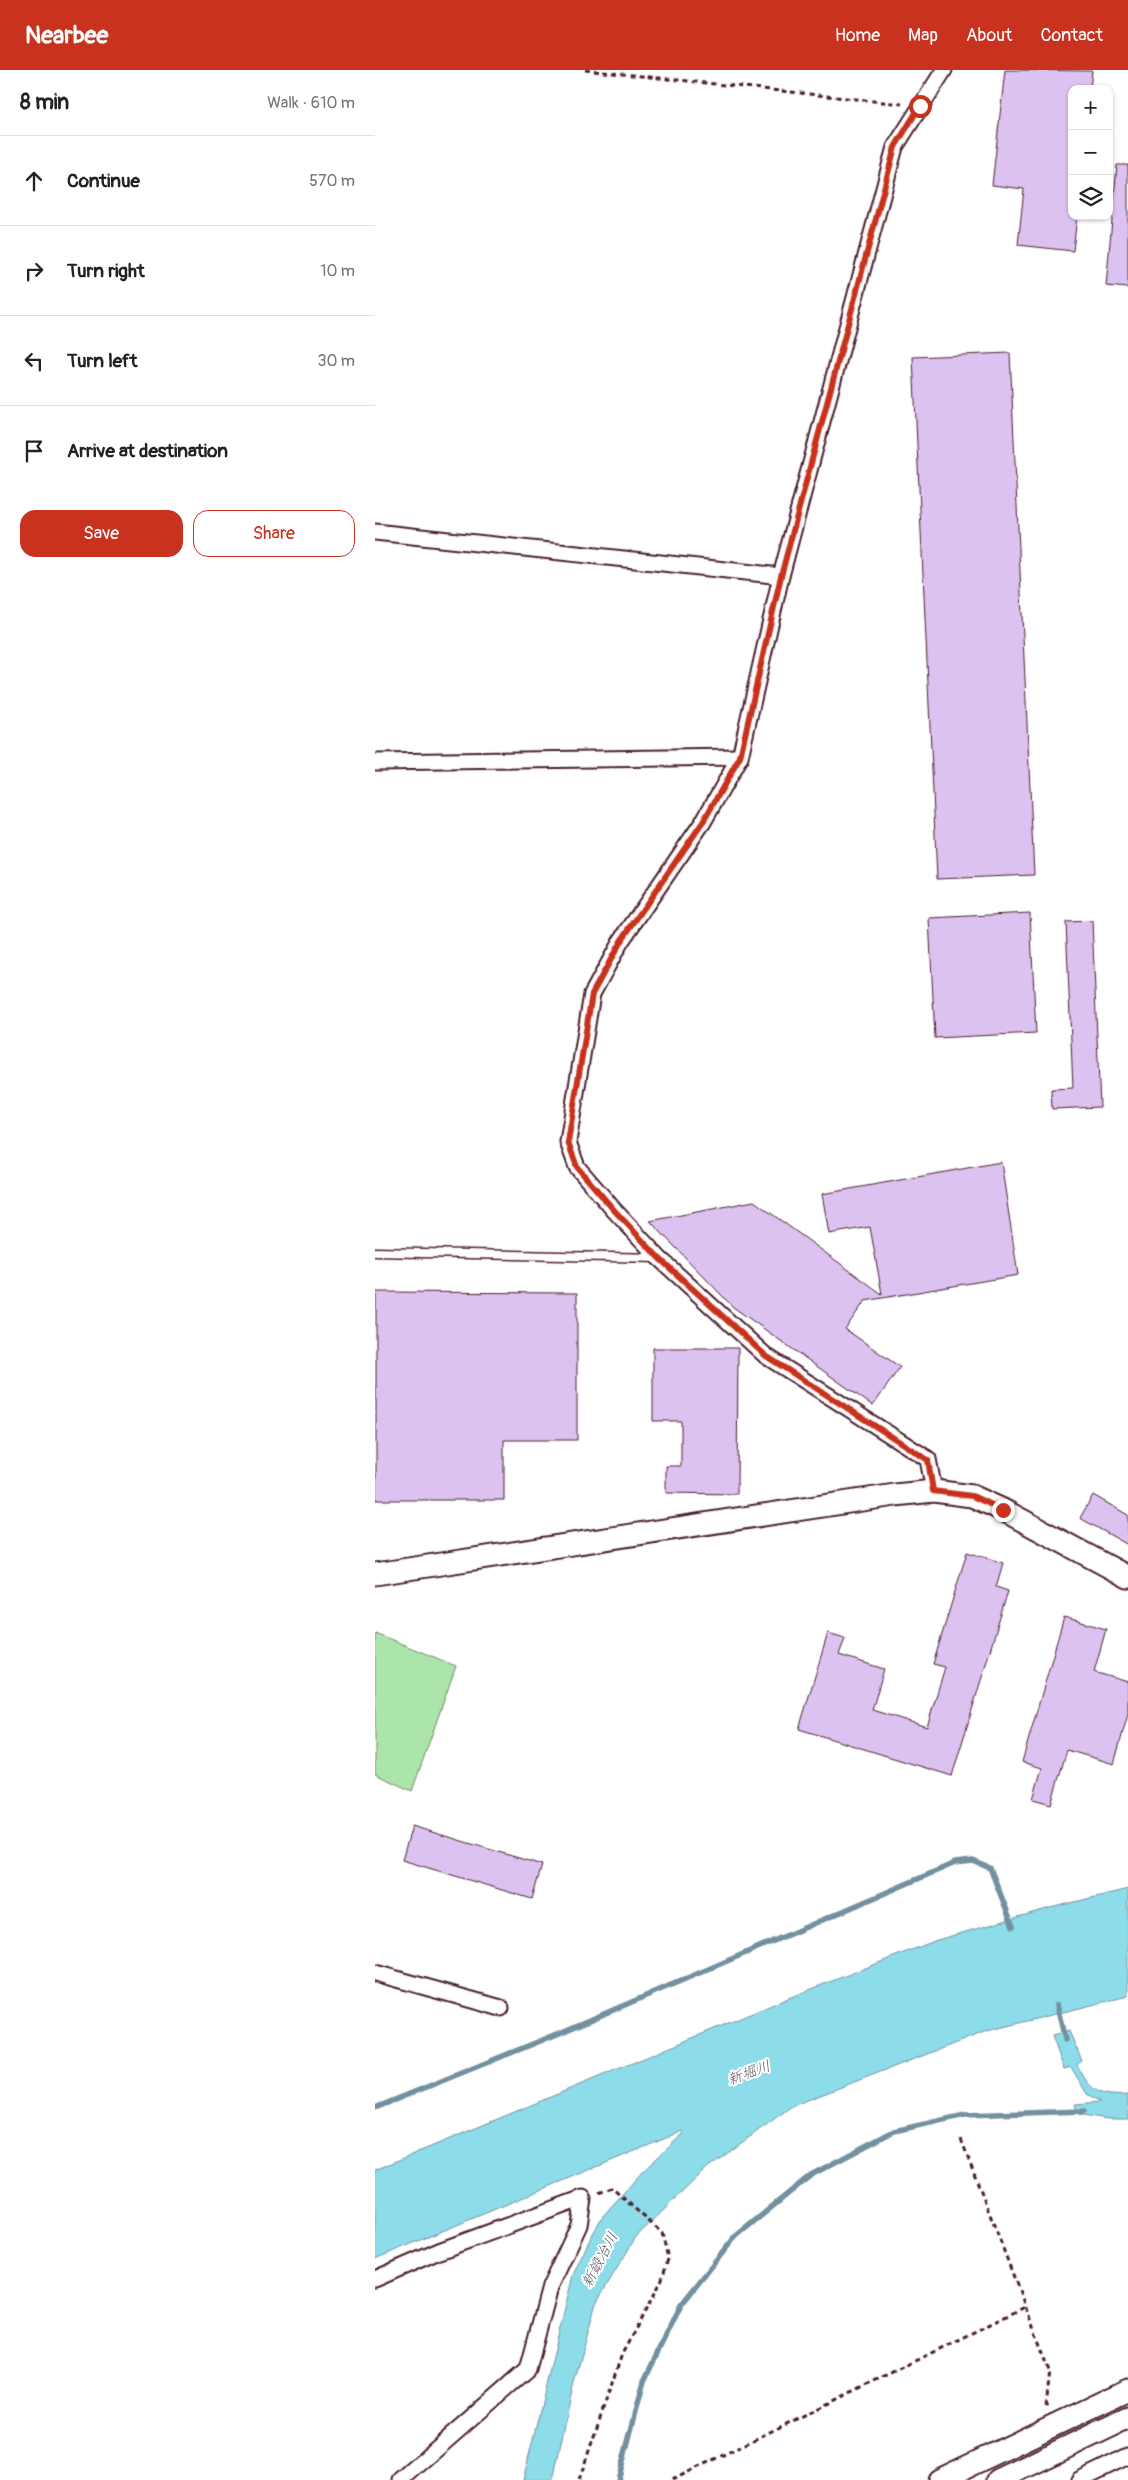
<!DOCTYPE html>
<meta charset="utf-8">
<style>
body{margin:0;font-family:Pangolin,"Klee One",sans-serif;background:#f6f6f6;color:#222}
.controls{position:absolute;right:15px;top:15px;display:grid;overflow:hidden;border-radius:10px;box-shadow:0 1px 4px #0004}
.controls button{width:45px;height:45px;display:grid;place-items:center;padding:0;border:0;border-bottom:1px solid #e0e0e0;background:#fff;color:#222;font:25px sans-serif}
.stop{position:absolute;width:15px;height:15px;margin:-11px;border:4px solid #c8321e;border-radius:50%;background:#fff}
.stop.end{background:#c8321e;border-color:#fff;box-shadow:0 1px 5px #0008}
.list{margin:0;padding:0;list-style:none}
h2{display:flex;justify-content:space-between;align-items:center;height:65px;margin:0;padding:0 20px;font-size:21px}
h2 small{font-size:16px;font-weight:400;color:#767676}
.list li{display:grid;grid-template-columns:32px 1fr auto;gap:15px;align-items:center;box-sizing:border-box;height:90px;padding:0 20px;border-top:1px solid #e0e0e0}
.list b{display:block;font-size:19px;white-space:nowrap}
.list em{font-size:16px;font-style:normal;color:#767676}
.actions{display:flex;gap:10px;padding:15px 20px}
.actions a{flex:1;padding:11px 0;border:1px solid #c8321e;border-radius:15px;text-align:center;font-size:18px;color:#c8321e}
.actions .main{background:#c8321e;color:#fff}
.icon{flex:none;width:28px;height:28px;fill:none;stroke:currentColor;stroke-width:2;stroke-linecap:round;stroke-linejoin:round}
.map{position:relative;flex:none;width:753px;height:2410px;overflow:hidden}
header{display:flex;align-items:center;gap:30px;box-sizing:border-box;height:70px;padding:0 25px;background:#c8321e;color:#fff}
header strong{font-size:24px}
nav{display:flex;gap:28px;margin-inline-start:auto;font-size:18px}
main{display:flex}
aside{flex:1;background:#fff}
.map>svg:first-child{display:block}
</style>
<header>
<strong>Nearbee</strong>
<nav><a>Home</a><a>Map</a><a>About</a><a>Contact</a></nav>
</header>
<main>
<aside>
<h2>8 min<small>Walk · 610 m</small></h2>
<ul class="list">
<li><svg class="icon" aria-label="ahead" viewBox="0 0 24 24"><path d="M12 20V5M6 11l6-6 6 6"/></svg><div><b>Continue</b></div><em>570 m</em></li>
<li><svg class="icon" aria-label="right" viewBox="0 0 24 24"><path d="M7 20v-9h11M14 6l5 5-5 5"/></svg><div><b>Turn right</b></div><em>10 m</em></li>
<li><svg class="icon" aria-label="left" viewBox="0 0 24 24"><path d="M17 20v-9H6M10 6l-5 5 5 5"/></svg><div><b>Turn left</b></div><em>30 m</em></li>
<li><svg class="icon" aria-label="arrive" viewBox="0 0 24 24"><path d="M6 21V4h12l-3 4 3 4H6"/></svg><div><b>Arrive at destination</b></div></li>
</ul>
<div class="actions"><a class="main">Save</a><a>Share</a></div>
</aside>
<div class="map">
<svg width="753" height="2410" viewBox="0 0 753 2410">
<rect width="100%" height="100%" fill="#fff"/>
<filter id="ink" filterUnits="userSpaceOnUse"><feTurbulence type="fractalNoise" baseFrequency=".02" numOctaves="2"/><feDisplacementMap in="SourceGraphic" scale="10" xChannelSelector="R" yChannelSelector="G"/><feConvolveMatrix kernelMatrix="1 2 1 2 8 2 1 2 1" color-interpolation-filters="sRGB"/></filter>
<g filter="url(#ink)">
<path fill="#ace5aa" stroke="#7b826a" d="M 0,1563 L 81,1596 L 37,1721 L 0,1704 Z"/>
<g fill="#8ddcea" stroke="#72909e">
<path d="M 753,1819 L 753,1926 L 612,1961 L 417,2036 L 332,2098 L 261,2167 L 221,2233 L 198,2317 L 178,2410 L 148,2410 L 198,2205 L 214,2171 L 227,2147 L 267,2102 L 309,2063 L 308,2061 L 0,2189 L 0,2100 L 416,1927 L 562,1870 L 675,1838 Z"/>
<path d="M 694,1961 L 707,1991 L 702,1994 C 715,2021 723,2027 753,2025 L 753,2049 L 732,2049 L 703,2044 L 700,2034 L 725,2032 L 712,2024 L 696,1997 L 689,1999 L 677,1966 Z"/>
</g>
<g fill="none" stroke-linecap="round" stroke-linejoin="round">
<g stroke="#72909e" stroke-width="5.5">
<path d="M 682,1935 L 690,1970"/>
<path d="M 0,2038 L 180,1965 L 580,1793 L 598,1791 L 615,1798 L 638,1856"/>
<path d="M 243,2410 L 269,2311 L 306,2235 L 360,2167 L 436,2105 L 519,2061 L 590,2045 L 709,2041"/>
</g>
</g>
<g fill="#dbc2f1" stroke="#4a1f2b">
<path d="M 630,0 L 717,1 L 715,19 L 697,19 L 697,146 L 702,146 L 698,181 L 643,175 L 649,119 L 617,115 Z"/>
<path d="M 742,95 L 753,95 L 753,218 L 731,216 Z"/>
<path d="M 635,283 L 659,805 L 562,809 L 538,287 Z"/>
<path d="M 655,843 L 661,963 L 560,968 L 554,848 Z"/>
<path d="M 717,851 L 725,1037 L 677,1039 L 676,1019 L 698,1018 L 691,852 Z"/>
<path d="M 626,1092 L 643,1205 L 490,1231 L 470,1259 L 525,1297 L 498,1336 L 358,1237 L 275,1151 L 379,1131 L 507,1224 L 495,1157 L 454,1164 L 447,1124 Z"/>
<path d="M 1,1222 L 202,1223 L 202,1370 L 129,1370 L 129,1430 L 1,1430 Z"/>
<path d="M 278,1278 L 363,1278 L 362,1424 L 291,1423 L 291,1396 L 306,1396 L 306,1351 L 278,1351 Z"/>
<path d="M 718,1425 L 753,1445 L 753,1475 L 705,1448 Z"/>
<path d="M 592,1482 L 628,1493 L 621,1517 L 633,1521 L 577,1706 L 424,1659 L 453,1563 L 470,1568 L 464,1585 L 509,1599 L 497,1640 L 552,1657 L 570,1597 L 558,1594 Z"/>
<path d="M 689,1547 L 731,1559 L 719,1602 L 753,1612 L 753,1644 L 739,1694 L 692,1680 L 676,1734 L 658,1729 L 667,1698 L 647,1692 Z"/>
<path d="M 37,1756 L 167,1795 L 157,1829 L 27,1790 Z"/>
</g>
<g fill="none" stroke-linecap="round" stroke-linejoin="round">
<g stroke="#4a1f2b" stroke-width="11">
<path id="lane" d="M 0,1182 L 283,1188"/>
</g>
<g stroke="#4a1f2b" stroke-width="19">
<g id="street">
<path d="M 0,462 L 406,506"/>
<path d="M 0,692 L 365,687"/>
<path d="M 559,1421 L 553,1389 L 391,1286 L 284,1188 L 239,1140 L 202,1097 L 193,1072 L 217,924 L 246,871 L 328,752 L 365,687 L 406,506 L 520,77 L 569,0"/>
<path d="M 0,1903 L 126,1938"/>
<path d="M 0,2209 L 64,2181 L 208,2128 L 204,2155 L 175,2217 L 153,2299 L 26,2410"/>
<path d="M 704,2410 L 753,2386"/>
</g>
</g>
<g stroke="#4a1f2b" stroke-width="25">
<g id="secondary">
<path d="M 0,1504 L 520,1425 L 559,1421 L 597,1426 L 628,1440 L 753,1507"/>
<path d="M 564,2410 L 753,2320"/>
<path d="M 623,2410 L 753,2348"/>
</g>
</g>
<g stroke="#4a1f2b" stroke-width="3" stroke-dasharray="5 4" stroke-linecap="butt">
<path d="M 210,0 L 527,34"/>
<path d="M 586,2069 L 675,2301 L 671,2337"/>
<path d="M 204,2410 L 247,2284 L 286,2212 L 293,2189 L 287,2163 L 237,2118 L 221,2124"/>
<path d="M 297,2410 L 650,2237"/>
</g>
<use href="#lane" stroke="#fff" stroke-width="8"/>
<use href="#street" stroke="#fff" stroke-width="15"/>
<use href="#secondary" stroke="#fff" stroke-width="21"/>
</g>
</g>
<g fill="none" stroke-linecap="round" stroke-linejoin="round" filter="url(#ink)">
<path stroke="#c8321e" stroke-width="6" d="M 545,36 L 520,77 L 406,506 L 365,687 L 328,752 L 246,871 L 217,924 L 193,1072 L 202,1097 L 239,1140 L 284,1188 L 391,1286 L 553,1390 L 558,1421 L 597,1426 L 628,1440"/>
</g>
<g text-anchor="middle" dominant-baseline="central" stroke-width="4" stroke-linejoin="round" paint-order="stroke">
<g font-size="15" font-style="italic" fill="#5e5864" stroke="#fff">
<text transform="translate(374 2003) rotate(-20)">新堀川</text>
<text transform="translate(225 2190) rotate(-62)">新鍛冶川</text>
</g>
</g>
</svg>
<div class="controls">
<button>+</button>
<button>−</button>
<button><svg class="icon" aria-label="layers" viewBox="0 0 24 24"><path d="M12 4l9 5-9 5-9-5zM3 14l9 5 9-5"/></svg></button>
</div>
<div class="stop" style="left:545px;top:36px"></div>
<div class="stop end" style="left:628px;top:1440px"></div>
</div>
</main>
